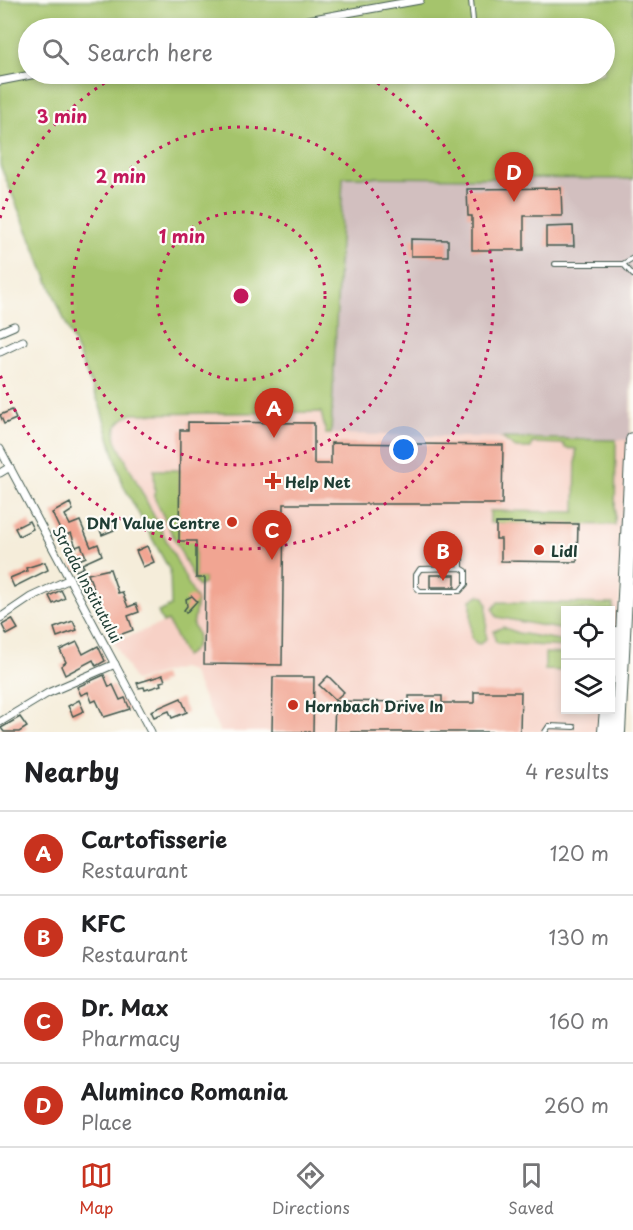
<!DOCTYPE html>
<style>
body{margin:0;font-family:"Playpen Sans",sans-serif;background:#f6f6f6;color:#202124}
.controls{position:absolute;right:18px;bottom:18px;display:grid;overflow:hidden;border-radius:0px;box-shadow:0 3px 9px #0003}
.controls button{width:54px;height:54px;display:grid;place-items:center;padding:0;border:0;border-bottom:2px solid #e0e0e0;background:#fff;color:#202124;font:30px sans-serif}
.you{position:absolute;left:404px;top:450px;width:21px;height:21px;margin:-15px;border:4px solid #fff;border-radius:50%;background:#1a73e8;box-shadow:0 0 0 9px #1a73e833}
.badge{display:grid;place-items:center;width:39px;height:39px;border-radius:50%;background:#c8321e;color:#fff;font-size:20px;font-weight:700}
.pin{position:absolute;translate:-50% -50px;filter:drop-shadow(0 2px 3px #0008)}
.pin::after{content:'';position:absolute;top:32px;width:21px;height:18px;background:inherit;clip-path:polygon(0 0,100% 0,50% 100%)}
.list{margin:0;padding:0;list-style:none}
h2{display:flex;justify-content:space-between;align-items:center;height:78px;margin:0;padding:0 24px;font-size:26px}
h2 small{font-size:20px;font-weight:400;color:#757577}
.list li{display:grid;grid-template-columns:39px 1fr auto;gap:18px;align-items:center;box-sizing:border-box;height:84px;padding:0 24px;border-top:2px solid #e0e0e0}
.list b{display:block;font-size:22px;white-space:nowrap}
.list p{margin:0;font-size:20px;white-space:nowrap;color:#757577}
.list em{font-size:20px;font-style:normal;color:#757577}
.icon{flex:none;width:33px;height:33px;fill:none;stroke:currentColor;stroke-width:2;stroke-linecap:round;stroke-linejoin:round}
.map{position:relative;flex:none;width:633px;height:732px;overflow:hidden}
.search{position:absolute;background:#fff;box-shadow:0 3px 9px #0003;left:18px;right:18px;top:18px;height:66px;display:flex;align-items:center;gap:15px;box-sizing:border-box;padding:0 21px;border-radius:33px;color:#757577;font-size:22px}
.sheet{height:414px;background:#fff}
nav{display:flex;justify-content:space-around;align-items:center;box-sizing:border-box;height:84px;border-top:2px solid #e0e0e0;background:#fff;font-size:16px;color:#757577}
nav a{display:grid;justify-items:center;gap:3px}
nav .on{color:#c8321e}
.map>svg:first-child{display:block}
</style>
<div class="map">
<svg width="633" height="732" viewBox="0 0 633 732">
<rect width="100%" height="100%" fill="#fdfcf7"/>
<filter id="ink" filterUnits="userSpaceOnUse"><feTurbulence type="fractalNoise" baseFrequency=".0167" numOctaves="2"/><feDisplacementMap in="SourceGraphic" scale="12" xChannelSelector="R" yChannelSelector="G"/><feConvolveMatrix kernelMatrix="1 2 1 2 8 2 1 2 1" color-interpolation-filters="sRGB"/></filter>
<filter id="wash" filterUnits="userSpaceOnUse"><feTurbulence type="fractalNoise" baseFrequency=".008" numOctaves="4" result="noise"/><feDisplacementMap in="SourceGraphic" scale="24" xChannelSelector="R" yChannelSelector="G"/><feGaussianBlur stdDeviation="1.35" result="paint"/><feColorMatrix in="noise" values="0 0 0 0 0 0 0 0 0 0 0 0 0 0 0 0 0 1.4 0 .05"/><feComposite in="paint" operator="in"/></filter>
<g filter="url(#wash)">
<rect width="100%" height="100%" fill="#f5edda"/>
<path fill="#f7d1c6" fill-rule="evenodd" d="M 332,380 L 630,440 L 611,732 L 220,732 L 191,671 L 181,668 L 135,681 L 114,642 L 163,623 L 158,612 L 171,606 L 170,571 L 123,485 L 100,406 ZM 566,610 L 610,610 L 610,710 L 566,710 Z"/>
<path fill="#d2bfbf" d="M 343,177 L 633,179 L 630,440 L 331,434 Z"/>
<g fill="#a5c46c" stroke="#628050" stroke-width="1.5" fill-rule="evenodd">
<path d="M 0,0 L 633,0 L 633,179 L 343,177 L 331,434 L 326,434 L 321,412 L 132,414 C 118,420 112,429 117,443 L 197,601 L 193,626 C 202,637 197,650 185,656 L 168,621 L 163,623 L 158,612 L 171,606 L 170,571 L 123,485 L 100,406 L 0,165 ZM 28,28 L 604,28 L 604,74 L 28,74 Z"/>
<path d="M 502,438 L 616,440 L 615,525 L 490,523 L 490,511 L 575,512 L 576,449 L 565,448 L 564,444 L 532,443 L 531,448 L 516,448 Z"/>
<path d="M 154,470 L 180,470 L 180,541 L 196,541 L 196,578 L 205,578 L 205,583 L 198,587 L 155,499 Z"/>
<path d="M 479,595 L 484,597 L 487,604 L 486,639 L 480,644 L 476,643 L 471,637 L 471,600 Z"/>
<path d="M 498,602 L 613,604 L 611,627 L 610,610 L 566,610 L 565,630 L 497,617 L 493,609 Z"/>
<path d="M 503,627 L 518,633 L 565,641 L 565,647 L 498,643 L 495,640 L 494,631 Z"/>
<path d="M 545,653 L 565,654 L 565,671 L 545,670 Z"/>
</g>
<g id="blocks">
<g fill="#f1a592">
<path d="M 561,188 L 562,216 L 524,216 L 524,250 L 472,250 L 472,216 L 468,216 L 467,189 Z"/>
<path d="M 573,226 L 574,246 L 546,246 L 546,227 Z"/>
<path d="M 411,239 L 448,240 L 448,256 L 411,256 Z"/>
<path d="M 12,410 L 16,419 L 4,424 L 0,415 Z"/>
<path d="M 188,422 L 314,423 L 314,464 L 331,464 L 331,443 L 503,445 L 502,504 L 284,504 L 282,665 L 204,664 L 205,578 L 196,578 L 196,541 L 179,541 L 180,430 L 188,430 Z"/>
<path d="M 70,503 L 73,510 L 65,515 L 70,525 L 80,521 L 91,547 L 98,544 L 102,555 L 82,564 L 84,567 L 76,571 L 72,563 L 86,557 L 81,545 L 76,547 L 71,533 L 63,536 L 52,513 Z"/>
<path d="M 29,521 L 33,529 L 19,536 L 15,528 Z"/>
<path d="M 110,521 L 114,530 L 102,535 L 98,525 Z"/>
<path d="M 496,523 L 578,524 L 577,562 L 501,561 L 501,539 L 496,539 Z"/>
<path d="M 147,546 L 154,562 L 143,567 L 136,551 Z"/>
<path d="M 45,562 L 48,570 L 14,587 L 10,578 L 27,571 L 26,568 Z"/>
<path d="M 110,569 L 118,593 L 122,592 L 128,607 L 136,604 L 139,612 L 128,616 L 133,630 L 111,638 L 105,621 L 102,623 L 100,617 L 104,615 L 88,574 Z"/>
<rect x="430" y="575" width="25" height="12"/>
<path d="M 61,590 L 65,598 L 53,604 L 49,596 Z"/>
<path d="M 192,596 L 197,601 L 186,613 L 184,610 L 187,606 L 186,599 Z"/>
<path d="M 12,619 L 18,629 L 7,635 L 2,625 Z"/>
<path d="M 73,621 L 77,630 L 57,637 L 54,628 Z"/>
<path d="M 77,642 L 83,654 L 98,646 L 105,661 L 96,666 L 93,660 L 65,675 L 61,666 L 66,662 L 60,650 Z"/>
<path d="M 104,675 L 109,687 L 113,685 L 120,700 L 125,698 L 130,709 L 104,717 L 96,700 L 92,702 L 88,692 L 81,695 L 77,687 Z"/>
<path d="M 163,675 L 165,681 L 160,682 L 161,685 L 145,690 L 144,687 L 139,688 L 137,683 Z"/>
<path d="M 328,676 L 344,692 L 335,700 L 319,685 Z"/>
<path d="M 273,677 L 314,677 L 313,732 L 272,732 Z"/>
<path d="M 474,692 L 521,692 L 520,732 L 334,732 L 335,701 L 409,702 L 409,696 L 442,696 L 442,703 L 474,703 Z"/>
<path d="M 181,698 L 187,712 L 172,718 L 169,711 L 154,717 L 151,711 Z"/>
<path d="M 79,700 L 84,711 L 73,716 L 68,706 Z"/>
<path d="M 20,717 L 27,727 L 19,732 L 4,732 L 1,728 Z"/>
</g>
</g>
</g>
<g filter="url(#ink)">
<use href="#blocks" fill-opacity="0" stroke="#3f574d" stroke-width="1.5"/>
<g fill="none" stroke-linecap="round" stroke-linejoin="round">
<g stroke="#3f574d" stroke-width="6">
<g id="lane">
<path d="M 471,0 L 473,21"/>
<path d="M 555,264 L 623,264 L 633,258"/>
<path d="M 623,264 L 633,275"/>
<path d="M 461,553 L 461,568 L 420,569 L 416,575 L 416,587 L 420,591 L 460,591 L 466,584 L 466,571 L 461,568"/>
<path d="M 545,732 L 549,726 L 574,727"/>
</g>
</g>
<g stroke="#3f574d" stroke-width="9">
<g id="street">
<path d="M 263,28 L 420,0"/>
<path d="M 0,81 L 36,74"/>
<path d="M 0,332 L 14,326"/>
<path d="M 0,352 L 23,341"/>
<path d="M 0,449 L 151,732"/>
<path d="M 0,473 L 10,467"/>
<path d="M 0,618 L 31,597 L 70,579"/>
<path d="M 0,722 L 48,693 L 115,664"/>
</g>
</g>
<g stroke="#3f574d" stroke-width="16">
<g id="highway">
<path d="M 610,671 L 615,634"/>
<path d="M 605,732 L 607,710"/>
<path d="M 618,732 L 633,440"/>
</g>
</g>
<use href="#lane" stroke="#fff" stroke-width="4"/>
<use href="#street" stroke="#fff" stroke-width="7"/>
<use href="#highway" stroke="#fff" stroke-width="14"/>
</g>
</g>
<g fill="none" stroke="#c2185b" stroke-width="3" stroke-dasharray="3 6">
<circle cx="241" cy="296" r="84"/>
<circle cx="241" cy="296" r="169"/>
<path d="M0 218A253 253 0 0 1 120 74M362 74A253 253 0 1 1 0 374"/>
</g>
<g fill="#c8321e" stroke="#fdfcf7" stroke-width="2">
<path d="M270 472h6v6h6v6h-6v6h-6v-6h-6v-6h6z"/>
<circle cx="232" cy="522" r="6"/>
<circle cx="539" cy="550" r="6"/>
<circle cx="293" cy="705" r="6"/>
</g>
<g text-anchor="middle" dominant-baseline="central" stroke-width="4.5" stroke-linejoin="round" paint-order="stroke">
<g font-size="15" font-weight="bold" fill="#1f3d34" stroke="#fdfcf7" text-anchor="start">
<text x="285" y="481">Help Net</text>
<text x="220" y="522" text-anchor="end">DN1 Value Centre</text>
<text x="551" y="550">Lidl</text>
<text x="305" y="705">Hornbach Drive In</text>
</g>
<g font-size="15" fill="#1f3d34" stroke="#fdfcf7">
<text transform="translate(88 584) rotate(62)">Strada Institutului</text>
</g>
</g>
<circle cx="241" cy="296" r="9" fill="#c2185b" stroke="#fdfcf7" stroke-width="3"/>
<g font-size="18" text-anchor="middle" font-weight="bold" fill="#c2185b" stroke="#fdfcf7" stroke-width="4.5" stroke-linejoin="round" paint-order="stroke">
<text x="62" y="123">3 min</text>
<text x="121" y="183">2 min</text>
<text x="182" y="243">1 min</text>
</g>
</svg>
<div class="controls">
<button><svg class="icon" aria-label="locate" viewBox="0 0 24 24"><circle cx="12" cy="12" r="6"/><path d="M12 2v4M12 18v4M2 12h4M18 12h4"/></svg></button>
<button><svg class="icon" aria-label="layers" viewBox="0 0 24 24"><path d="M12 4l9 5-9 5-9-5zM3 14l9 5 9-5"/></svg></button>
</div>
<div class="you"></div>
<div class="pin badge" style="left:274px;top:438px">A</div>
<div class="pin badge" style="left:443px;top:581px">B</div>
<div class="pin badge" style="left:272px;top:560px">C</div>
<div class="pin badge" style="left:514px;top:202px">D</div>
<div class="search"><svg class="icon" aria-label="search" viewBox="0 0 24 24"><circle cx="10" cy="10" r="6"/><path d="M15 15l6 6"/></svg>Search here</div>
</div>
<section class="sheet">
<h2>Nearby<small>4 results</small></h2>
<ul class="list">
<li><span class="badge">A</span><div><b>Cartofisserie</b><p>Restaurant</p></div><em>120 m</em></li>
<li><span class="badge">B</span><div><b>KFC</b><p>Restaurant</p></div><em>130 m</em></li>
<li><span class="badge">C</span><div><b>Dr. Max</b><p>Pharmacy</p></div><em>160 m</em></li>
<li><span class="badge">D</span><div><b>Aluminco Romania</b><p>Place</p></div><em>260 m</em></li>
</ul>
</section>
<nav>
<a class="on"><svg class="icon" aria-label="map" viewBox="0 0 24 24"><path d="M3 6l6-2 6 2 6-2v14l-6 2-6-2-6 2zM9 4v14M15 6v14"/></svg>Map</a>
<a><svg class="icon" aria-label="directions" viewBox="0 0 24 24"><path d="M12 3l9 9-9 9-9-9zM9 14v-3h6M13 9l2 2-2 2"/></svg>Directions</a>
<a><svg class="icon" aria-label="saved" viewBox="0 0 24 24"><path d="M7 4h10v16l-5-4-5 4z"/></svg>Saved</a>
</nav>
